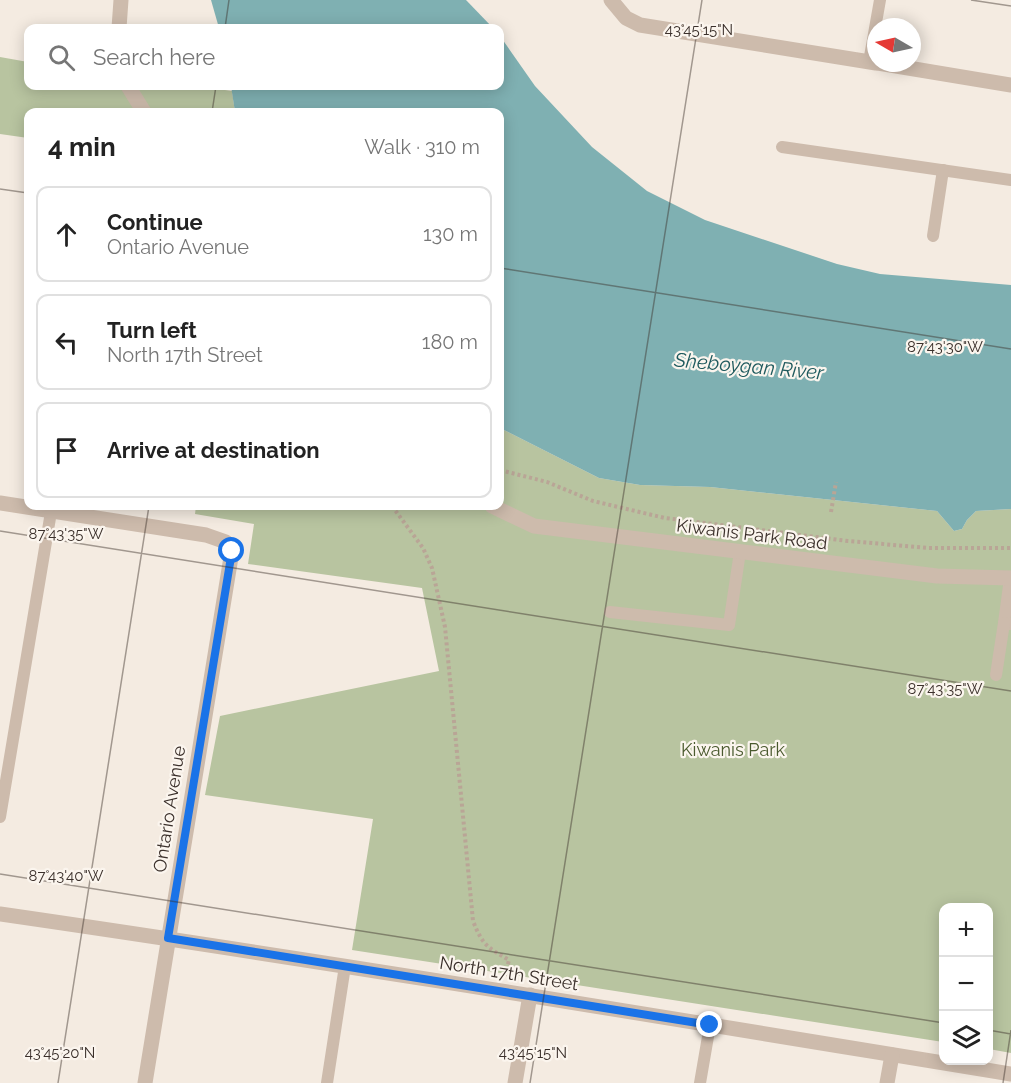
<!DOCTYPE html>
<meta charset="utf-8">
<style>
body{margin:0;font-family:Raleway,sans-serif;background:#f2f2f2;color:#222}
.controls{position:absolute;right:18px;bottom:18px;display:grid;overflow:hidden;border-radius:12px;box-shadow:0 3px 15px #0003}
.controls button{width:54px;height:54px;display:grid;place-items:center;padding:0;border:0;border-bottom:2px solid #e0e0e0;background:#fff;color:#222;font:30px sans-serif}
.compass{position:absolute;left:867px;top:18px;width:54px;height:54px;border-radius:50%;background:#fff;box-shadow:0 3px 15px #0003;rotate:279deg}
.stop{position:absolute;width:18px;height:18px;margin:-14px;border:4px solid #1a73e8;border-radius:50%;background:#fff}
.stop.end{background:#1a73e8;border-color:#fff;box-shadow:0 2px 6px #0008}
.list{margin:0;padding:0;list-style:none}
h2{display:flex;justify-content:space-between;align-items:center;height:78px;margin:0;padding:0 24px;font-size:26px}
h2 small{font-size:20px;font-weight:400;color:#767676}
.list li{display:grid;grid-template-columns:39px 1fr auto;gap:18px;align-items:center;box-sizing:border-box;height:96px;margin:0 12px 12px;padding:0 12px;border:2px solid #e0e0e0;border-radius:12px}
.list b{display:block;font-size:22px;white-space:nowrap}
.list p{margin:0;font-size:20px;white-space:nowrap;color:#767676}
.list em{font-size:20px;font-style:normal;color:#767676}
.icon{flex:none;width:33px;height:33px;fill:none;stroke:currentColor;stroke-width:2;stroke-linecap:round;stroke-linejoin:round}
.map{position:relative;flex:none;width:1011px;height:1083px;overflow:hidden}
.search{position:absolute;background:#fff;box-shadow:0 3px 15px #0003;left:24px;top:24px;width:480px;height:66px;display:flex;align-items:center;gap:15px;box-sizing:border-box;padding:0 21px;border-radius:12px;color:#767676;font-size:22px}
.panel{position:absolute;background:#fff;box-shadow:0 3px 15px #0003;left:24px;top:108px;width:480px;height:402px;border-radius:12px}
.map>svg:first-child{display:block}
</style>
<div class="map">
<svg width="1011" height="1083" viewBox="0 0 1011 1083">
<rect width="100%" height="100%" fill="#f4ebe1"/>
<g fill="#b8c4a0">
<path d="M 0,57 L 28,62 L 28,86 L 197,86 L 232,91 L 235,112 L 28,112 L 28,138 L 0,134 Z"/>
<path d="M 500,428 L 599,478 L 640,485 L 710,487 L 937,511 L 954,531 L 962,529 L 967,520 L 976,511 L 1011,509 L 1011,1053 L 989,1049 L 988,908 L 944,908 L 943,1042 L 352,950 L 373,819 L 205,795 L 220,716 L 439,671 L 422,588 L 248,564 L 254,524 L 195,514 L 196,506 L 500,506 Z"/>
</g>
<g fill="#7fb0b2">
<path d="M 211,0 L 466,0 L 493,28 L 219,28 Z"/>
<path d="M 500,36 L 535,86 L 592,147 L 647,191 L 705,220 L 837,264 L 880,274 L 1011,285 L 1011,509 L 976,511 L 967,520 L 962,529 L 954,531 L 937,511 L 710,487 L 640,485 L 599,478 L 500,428 L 500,112 L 235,112 L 231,86 L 500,86 Z"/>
</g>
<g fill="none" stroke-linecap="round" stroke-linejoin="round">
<g stroke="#b9a596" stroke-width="4" stroke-dasharray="3 3" stroke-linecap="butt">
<path d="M 500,470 L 547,482 L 593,501 L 665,518 L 848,541 L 929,548 L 1011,548"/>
<path d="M 392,506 L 423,548 L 432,568 L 445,627 L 473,921 C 483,946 487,947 509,960 L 505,976"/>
<path d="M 831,512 L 836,482"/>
</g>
<g stroke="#cdbbac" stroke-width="12">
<path d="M 869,62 L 880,0"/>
<path d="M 782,147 L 1011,180"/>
<path d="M 933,236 L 943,170"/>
<path d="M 1010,578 L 1004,623 L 1011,624"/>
<path d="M 610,612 L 729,625 L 740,552"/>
<path d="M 996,675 L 1004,623"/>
<path d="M 0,817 L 52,506"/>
<path d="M 327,1083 L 345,966"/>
<path d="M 700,1083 L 710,1025"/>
</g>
<g stroke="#cdbbac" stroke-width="15">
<path d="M 611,0 L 626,18 L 640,25 L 876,63"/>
<path d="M 119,28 L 121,0"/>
<path d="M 878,63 L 1011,85"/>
<path d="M 128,86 L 144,112"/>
<path d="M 0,503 L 206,535 L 226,542 L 232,551 L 145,1083"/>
<path d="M 492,506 L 534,526 L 937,576 L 1011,578"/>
<path d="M 0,914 C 338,963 674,1019 1011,1074"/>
<path d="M 515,1083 L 530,995"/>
<path d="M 887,1083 L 892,1055"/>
</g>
</g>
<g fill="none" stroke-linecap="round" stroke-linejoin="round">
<path stroke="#1a73e8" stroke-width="8" d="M 232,551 L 168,938 L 710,1025"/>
</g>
<path fill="none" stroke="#3b302b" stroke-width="1.5" stroke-opacity="0.45" d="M 971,0 L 1011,6M 225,28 L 229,0M 212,112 L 216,86M 0,189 L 28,193M 500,268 L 1011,349M 0,531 L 1011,691M 0,874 L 944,1023M 988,1030 L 1011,1034M 58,1083 L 149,506M 530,1083 L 702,0M 1003,1083 L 1011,1030"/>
<g text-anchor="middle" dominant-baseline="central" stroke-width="4.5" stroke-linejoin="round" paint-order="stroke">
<g font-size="18" fill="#3b302b" stroke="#fbf5ee">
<text transform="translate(752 534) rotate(7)">Kiwanis Park Road</text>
<text transform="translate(169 809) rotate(-81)">Ontario Avenue</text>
<text transform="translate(509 973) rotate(9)">North 17th Street</text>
</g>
<g font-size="18" fill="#4a5a2e" stroke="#fbf5ee">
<text x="733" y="749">Kiwanis Park</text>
</g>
<g font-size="20" font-style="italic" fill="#1f5a5e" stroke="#fbf5ee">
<text transform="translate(749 366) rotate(5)">Sheboygan River</text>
</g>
</g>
<g font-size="15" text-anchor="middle" fill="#3b302b" stroke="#fbf5ee" stroke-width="4.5" stroke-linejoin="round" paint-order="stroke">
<text x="699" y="35">43°45'15"N</text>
<text x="945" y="352">87°43'30"W</text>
<text x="66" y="539">87°43'35"W</text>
<text x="945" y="694">87°43'35"W</text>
<text x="66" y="881">87°43'40"W</text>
<text x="60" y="1058">43°45'20"N</text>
<text x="533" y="1058">43°45'15"N</text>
</g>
</svg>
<div class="controls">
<button>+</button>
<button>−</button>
<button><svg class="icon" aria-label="layers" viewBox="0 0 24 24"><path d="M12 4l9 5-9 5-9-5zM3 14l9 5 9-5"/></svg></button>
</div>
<svg class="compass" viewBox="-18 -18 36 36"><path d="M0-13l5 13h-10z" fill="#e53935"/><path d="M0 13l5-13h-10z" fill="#767676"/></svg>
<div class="stop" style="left:232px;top:551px"></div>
<div class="stop end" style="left:710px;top:1025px"></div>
<div class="search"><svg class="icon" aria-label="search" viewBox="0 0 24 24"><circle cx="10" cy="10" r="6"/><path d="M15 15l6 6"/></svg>Search here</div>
<section class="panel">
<h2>4 min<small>Walk · 310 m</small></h2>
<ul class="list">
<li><svg class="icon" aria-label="ahead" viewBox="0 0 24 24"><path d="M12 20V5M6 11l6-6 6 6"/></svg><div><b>Continue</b><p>Ontario Avenue</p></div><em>130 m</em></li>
<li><svg class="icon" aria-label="left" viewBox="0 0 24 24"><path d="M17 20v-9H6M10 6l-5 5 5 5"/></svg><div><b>Turn left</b><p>North 17th Street</p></div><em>180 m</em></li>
<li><svg class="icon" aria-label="arrive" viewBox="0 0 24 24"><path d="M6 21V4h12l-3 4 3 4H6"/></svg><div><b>Arrive at destination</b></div></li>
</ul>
</section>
</div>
